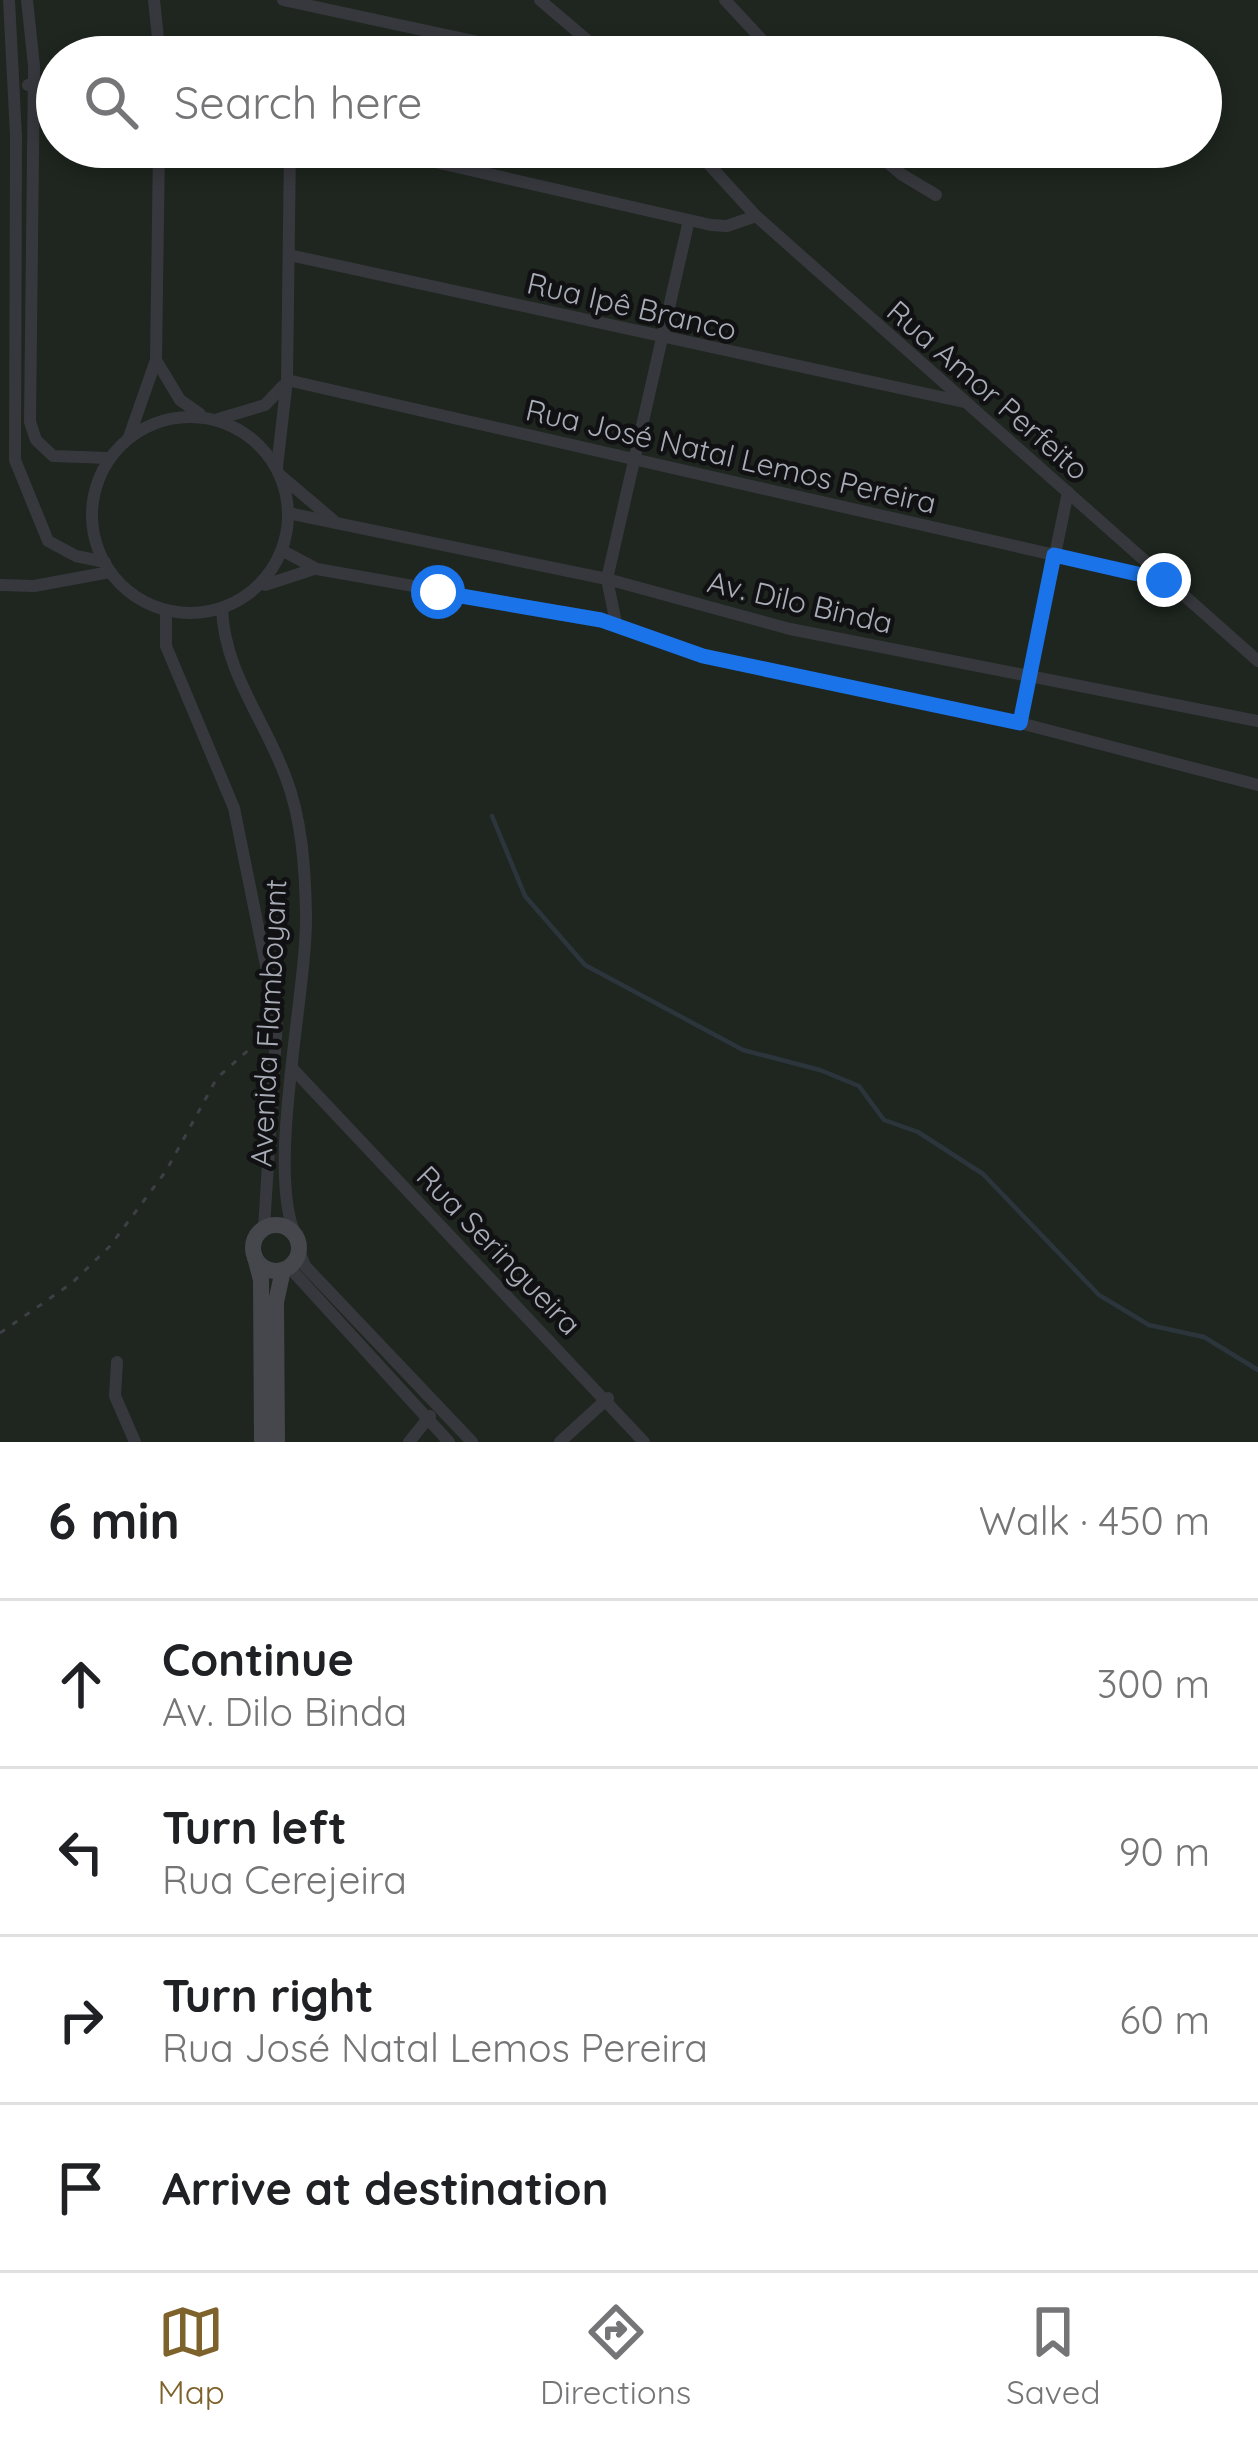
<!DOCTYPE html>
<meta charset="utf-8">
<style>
body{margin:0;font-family:Quicksand,sans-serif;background:#f2f2f2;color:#202124}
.stop{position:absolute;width:36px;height:36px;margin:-27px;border:9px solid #1a73e8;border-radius:50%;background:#fff}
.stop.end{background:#1a73e8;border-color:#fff;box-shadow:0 3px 12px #0008}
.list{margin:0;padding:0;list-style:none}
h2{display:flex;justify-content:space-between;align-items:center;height:156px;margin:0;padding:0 48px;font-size:51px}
h2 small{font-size:39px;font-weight:400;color:#757577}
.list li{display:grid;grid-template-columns:78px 1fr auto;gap:36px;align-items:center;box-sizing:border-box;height:168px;padding:0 48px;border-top:3px solid #e0e0e0}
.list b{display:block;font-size:45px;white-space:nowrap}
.list p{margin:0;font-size:39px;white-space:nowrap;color:#757577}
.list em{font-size:39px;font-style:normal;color:#757577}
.icon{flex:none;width:66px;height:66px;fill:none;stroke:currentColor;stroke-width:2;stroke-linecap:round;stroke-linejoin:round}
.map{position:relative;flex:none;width:1258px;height:1442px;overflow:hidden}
.search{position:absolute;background:#fff;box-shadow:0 6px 18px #0003;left:36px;right:36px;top:36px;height:132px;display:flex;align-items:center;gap:30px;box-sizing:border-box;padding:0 42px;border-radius:66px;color:#757577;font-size:45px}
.sheet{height:828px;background:#fff}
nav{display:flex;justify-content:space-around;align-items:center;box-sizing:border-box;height:168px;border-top:3px solid #e0e0e0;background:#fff;font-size:33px;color:#757577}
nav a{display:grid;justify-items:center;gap:6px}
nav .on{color:#7e622b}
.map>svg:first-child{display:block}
</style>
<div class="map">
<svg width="1258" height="1442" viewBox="0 0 1258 1442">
<rect width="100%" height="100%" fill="#161618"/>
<path fill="#1e261f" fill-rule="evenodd" d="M 0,0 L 1258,0 L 1258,1442 L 0,1442 ZM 57,57 L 1201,57 L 1201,147 L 57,147 Z"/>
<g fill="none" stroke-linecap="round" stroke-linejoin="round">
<path stroke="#2c353c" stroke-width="4.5" d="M 492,816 L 525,896 L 585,965 L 743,1050 L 820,1070 L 859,1086 L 884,1120 L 918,1132 L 983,1174 L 1099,1295 L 1149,1325 L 1204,1337 L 1258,1370"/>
<path stroke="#3d3f44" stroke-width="3" stroke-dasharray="6 9" stroke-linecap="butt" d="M 0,1333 L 72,1283 L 110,1246 L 166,1171 L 217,1078 L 262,1038"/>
<g stroke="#37383d" stroke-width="12">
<path d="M 9,0 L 16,136 L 15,460 L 48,541 L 76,556 L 105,562"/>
<path d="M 27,0 L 34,66 L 30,422 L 36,440 L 53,456 L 109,458"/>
<path d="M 154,0 L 160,57"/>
<path d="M 283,0 L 548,57"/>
<path d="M 540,0 L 607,57"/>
<path d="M 725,0 L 778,57"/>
<path d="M 28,85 L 57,84"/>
<path d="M 370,147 L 711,225 L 727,226 L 756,216"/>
<path d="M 693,147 L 756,216 L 1258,661"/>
<path d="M 870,147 L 901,174 L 936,195"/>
<path d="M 289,255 L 964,402"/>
<path d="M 156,360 L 180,400 L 200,414"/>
<path d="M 287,380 L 1164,580"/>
<circle cx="190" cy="515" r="98"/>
<path d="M 218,419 L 265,405 L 283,386"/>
<path d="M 129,437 L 156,360 L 159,147"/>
<path d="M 277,467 L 287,380 L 290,147"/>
<path d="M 280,475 L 333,520"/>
<path d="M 288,513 L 607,579 L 790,629 L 1258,721"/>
<path d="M 283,551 L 317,569 L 601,619 L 703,655 L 1020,723 L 1258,785"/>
<path d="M 0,585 L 34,586 L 110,572"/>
<path d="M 265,585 L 314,569"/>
<path d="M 222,608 C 224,672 265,720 286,778 C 302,820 305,868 306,913 C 308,990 264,1175 297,1238"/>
<path d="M 166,610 L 166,646 L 234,808 L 277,1020 L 264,1228"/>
<path d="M 616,623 L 607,579 L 689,220"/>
<path d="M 1020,723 L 1068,492"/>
<path d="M 292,1068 L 644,1442"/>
<path d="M 299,1251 L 305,1266 L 472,1442"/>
<path d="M 289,1267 L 449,1442"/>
<path d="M 117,1362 L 115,1396 L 135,1442"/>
<path d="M 409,1442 L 430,1416"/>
<path d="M 560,1442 L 608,1398"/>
</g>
<g stroke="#45474d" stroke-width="16">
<circle cx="276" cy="1248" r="23"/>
<path d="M 255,1257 L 261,1280 L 262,1442"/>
<path d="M 277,1442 L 276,1302 L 283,1270"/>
</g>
</g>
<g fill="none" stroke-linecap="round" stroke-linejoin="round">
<path stroke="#1a73e8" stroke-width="15" d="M 438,592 L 601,620 L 703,656 L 1020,723 L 1054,555 L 1164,580"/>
</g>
<g text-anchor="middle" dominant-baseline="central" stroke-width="9" stroke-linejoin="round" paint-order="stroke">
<g font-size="30" fill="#a8adb8" stroke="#111113">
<text transform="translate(632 306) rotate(13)">Rua Ipê Branco</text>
<text transform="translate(988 390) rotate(41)">Rua Amor Perfeito</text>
<text transform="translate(731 456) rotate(13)">Rua José Natal Lemos Pereira</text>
<text transform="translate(800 602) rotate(13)">Av. Dilo Binda</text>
<text transform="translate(268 1023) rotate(-87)">Avenida Flamboyant</text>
<text transform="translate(499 1250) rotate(46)">Rua Seringueira</text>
</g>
</g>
</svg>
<div class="stop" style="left:438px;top:592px"></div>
<div class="stop end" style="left:1164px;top:580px"></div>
<div class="search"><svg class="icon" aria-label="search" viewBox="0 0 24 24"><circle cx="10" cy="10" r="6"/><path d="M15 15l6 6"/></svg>Search here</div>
</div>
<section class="sheet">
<h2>6 min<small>Walk · 450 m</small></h2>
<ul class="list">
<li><svg class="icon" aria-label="ahead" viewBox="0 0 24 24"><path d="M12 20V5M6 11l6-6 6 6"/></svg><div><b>Continue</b><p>Av. Dilo Binda</p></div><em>300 m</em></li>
<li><svg class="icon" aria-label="left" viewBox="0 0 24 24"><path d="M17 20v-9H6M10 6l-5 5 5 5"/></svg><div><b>Turn left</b><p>Rua Cerejeira</p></div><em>90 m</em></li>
<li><svg class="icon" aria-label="right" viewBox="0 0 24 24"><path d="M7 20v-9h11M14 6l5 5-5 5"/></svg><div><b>Turn right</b><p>Rua José Natal Lemos Pereira</p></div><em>60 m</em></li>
<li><svg class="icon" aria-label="arrive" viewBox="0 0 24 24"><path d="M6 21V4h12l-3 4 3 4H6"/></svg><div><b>Arrive at destination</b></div></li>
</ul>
</section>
<nav>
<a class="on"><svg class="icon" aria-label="map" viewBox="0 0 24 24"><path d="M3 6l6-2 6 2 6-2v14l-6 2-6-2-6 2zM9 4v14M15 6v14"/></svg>Map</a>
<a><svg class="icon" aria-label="directions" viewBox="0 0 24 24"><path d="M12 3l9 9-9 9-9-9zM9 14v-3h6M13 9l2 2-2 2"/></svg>Directions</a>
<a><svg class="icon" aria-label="saved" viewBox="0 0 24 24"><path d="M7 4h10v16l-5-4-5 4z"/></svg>Saved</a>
</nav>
